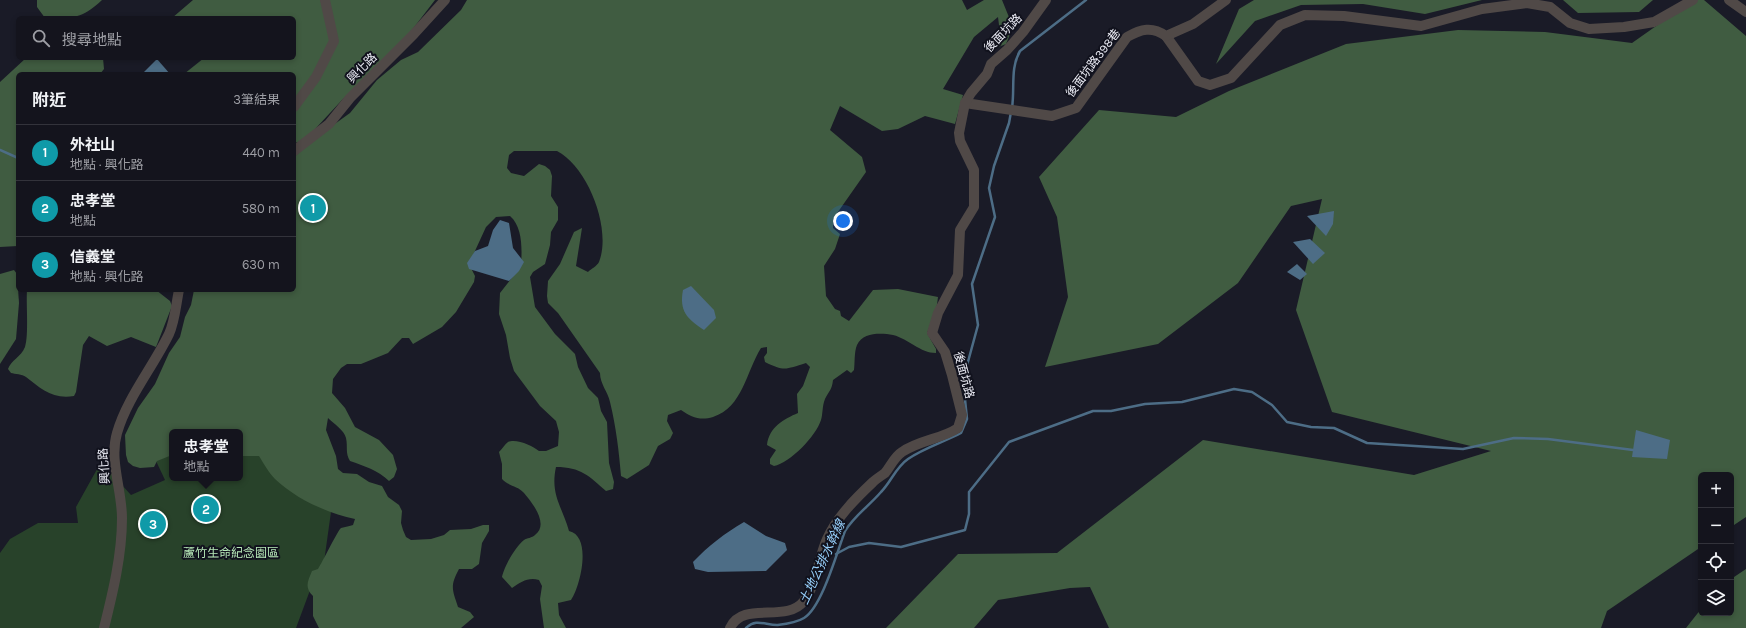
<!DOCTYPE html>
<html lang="zh-TW">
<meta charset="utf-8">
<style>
body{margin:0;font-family:Karla,"Noto Sans TC",sans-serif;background:#1d1d26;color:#f1f3f6}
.controls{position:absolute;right:12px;bottom:12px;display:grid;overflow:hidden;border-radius:6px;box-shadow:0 2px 6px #0003}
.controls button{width:36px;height:36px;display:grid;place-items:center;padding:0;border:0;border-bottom:1px solid #33333b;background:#14141d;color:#f1f3f6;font:20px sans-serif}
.you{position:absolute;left:843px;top:221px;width:14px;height:14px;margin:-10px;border:3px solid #fff;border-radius:50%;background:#1a73e8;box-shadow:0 0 0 6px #1a73e833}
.badge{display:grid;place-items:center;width:26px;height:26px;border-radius:50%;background:#db2777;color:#fff;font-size:13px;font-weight:700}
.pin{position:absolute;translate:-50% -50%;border:2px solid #fff;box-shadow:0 1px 4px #0006}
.popup{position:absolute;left:169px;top:429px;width:74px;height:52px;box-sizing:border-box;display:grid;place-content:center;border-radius:6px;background:#14141d;filter:drop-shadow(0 1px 3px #0005);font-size:13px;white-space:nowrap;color:#9d9ea4}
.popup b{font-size:15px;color:#f1f3f6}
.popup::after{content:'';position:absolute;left:50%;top:100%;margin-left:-8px;border:8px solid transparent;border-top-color:#14141d}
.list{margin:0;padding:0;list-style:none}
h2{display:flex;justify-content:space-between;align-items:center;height:52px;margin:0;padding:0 16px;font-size:17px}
h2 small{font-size:13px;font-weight:400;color:#9d9ea4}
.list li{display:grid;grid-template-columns:26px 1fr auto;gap:12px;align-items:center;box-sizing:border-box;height:56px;padding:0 16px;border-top:1px solid #33333b}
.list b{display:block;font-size:15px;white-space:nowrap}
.list p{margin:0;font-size:13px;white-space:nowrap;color:#9d9ea4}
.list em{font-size:13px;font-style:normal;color:#9d9ea4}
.icon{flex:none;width:22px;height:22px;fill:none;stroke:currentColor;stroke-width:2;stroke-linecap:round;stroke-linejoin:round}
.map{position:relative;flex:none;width:1746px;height:628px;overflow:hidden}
.search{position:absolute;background:#14141d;box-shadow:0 2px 6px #0003;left:16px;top:16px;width:280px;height:44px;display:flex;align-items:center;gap:10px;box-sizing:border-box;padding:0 14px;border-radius:6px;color:#9d9ea4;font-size:15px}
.panel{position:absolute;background:#14141d;box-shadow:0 2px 6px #0003;left:16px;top:72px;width:280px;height:220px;border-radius:6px}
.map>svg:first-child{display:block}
</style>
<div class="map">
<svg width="1746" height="628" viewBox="0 0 1746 628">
<rect width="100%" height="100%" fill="#1a1b27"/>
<path fill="#28422a" d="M 172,432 L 172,478 L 240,478 L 240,433 L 331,512 L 324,562 L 309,593 L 296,628 L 0,628 L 0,553 L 10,539 L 38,523 L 78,523 L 76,507 L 101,462 L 131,495 L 165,480 L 148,444 Z"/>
<g fill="#405c41">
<path d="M 37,0 L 102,0 C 81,20 72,18 45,18 L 37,7 Z"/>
<path d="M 193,0 L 435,0 L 402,43 L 342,100 L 304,141 L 294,143 L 294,74 L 184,74 L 204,58 L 294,58 L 294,18 L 172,18 Z"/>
<path d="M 467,0 L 962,0 L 967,10 L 984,0 L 1002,0 L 1013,27 L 1006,44 L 996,48 L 1000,33 L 998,17 L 974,37 L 943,89 L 963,95 L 955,124 L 925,116 L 898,129 L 882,131 L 840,106 L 830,130 L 862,157 L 866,172 L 833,219 L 833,228 L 840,234 L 835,249 L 824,266 L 826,296 L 835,309 L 840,311 L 841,316 L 849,321 L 873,290 L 898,289 L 938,297 L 936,312 L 927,333 L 936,349 L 936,353 C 920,353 909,339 893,335 C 881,333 863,332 857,345 C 854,352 855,363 854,370 L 851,373 L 847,370 L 833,380 C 832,390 829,391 825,399 C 822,406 823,414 821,420 C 816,436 790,463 774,466 L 770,464 L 770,459 L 776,450 L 767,445 C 769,427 784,419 798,413 L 797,394 L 803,386 L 810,367 L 806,363 C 786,369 785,372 765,362 L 764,357 L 767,353 L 767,347 L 761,348 C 746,372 743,407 713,417 C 700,421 691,417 681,410 L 668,415 L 667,421 L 673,433 L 670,439 L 658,446 L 649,465 L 627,479 L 621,476 C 619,451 616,427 610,402 C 608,392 600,384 600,373 L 558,313 L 548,303 L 547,296 L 548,281 L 560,264 L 574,232 L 582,228 L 576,266 L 588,272 C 591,269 597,266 599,262 C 612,229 588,167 557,151 L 514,151 L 509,155 L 507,168 L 511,173 L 524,176 L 539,164 L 545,166 L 550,170 L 552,176 L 551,196 L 558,207 L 558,220 L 551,232 L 550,245 L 545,264 L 533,272 L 530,277 L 535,307 L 555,334 L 575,354 L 578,367 L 588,388 L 598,398 L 601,411 L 607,422 L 609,463 L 614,482 L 613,489 L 606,491 C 589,476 581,467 556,467 C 550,495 562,506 569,531 C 592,536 581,585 571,600 L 558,603 L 559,615 L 566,628 L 544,628 L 540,599 L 542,586 L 539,580 C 528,577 521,582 512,588 L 502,577 C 504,567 515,547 524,540 C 527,538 532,538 535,535 C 550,524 531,501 523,492 C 518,486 508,486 502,479 L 502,464 L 499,452 C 502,449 505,444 508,442 C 516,438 533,446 539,451 L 546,451 L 558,446 L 559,432 L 556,421 L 540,406 L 514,371 L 510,358 L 506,335 L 499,314 L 500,293 L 521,266 C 522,250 523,227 510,216 L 496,217 L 486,227 L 469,264 L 475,276 L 474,282 L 456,312 L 442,327 L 413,344 L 409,338 L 402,338 L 388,353 L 361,364 L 347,364 L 341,368 L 333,379 L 332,393 L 345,408 L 355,427 L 379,440 L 393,455 L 397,469 L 394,477 L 389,481 C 378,470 364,466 350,461 C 345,453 348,447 346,438 C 344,430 334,424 328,418 L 326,430 L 336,456 L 338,469 L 343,473 L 357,474 L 369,482 L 382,486 L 388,497 L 399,505 L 402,511 L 401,523 L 403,530 L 406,537 L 411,540 L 431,539 L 444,535 L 450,530 L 471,529 L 483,525 L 489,525 L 489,531 L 482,543 L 479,564 L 472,569 L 459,569 C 450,586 452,589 458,607 L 470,612 L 474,617 L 461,628 L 319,628 L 313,616 L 313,596 C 304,587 308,581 312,571 L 318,569 C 322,563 338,530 341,528 C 345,527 350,526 353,525 L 355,519 C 327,513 296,499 275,479 C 269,473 264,464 259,456 L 240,456 L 240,432 L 172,432 L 172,455 L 157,461 L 154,467 L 140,468 L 133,466 L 128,462 L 126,455 L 125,435 L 138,408 L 155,384 L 169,353 L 180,337 L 185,317 L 191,305 L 194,290 L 294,290 L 294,157 L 318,136 L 350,113 L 377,80 L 401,60 L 418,52 L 461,10 Z"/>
<path d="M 1254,0 L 1482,0 L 1425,14 L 1363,4 L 1301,5 L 1255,21 L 1216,64 L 1239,9 Z"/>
<path d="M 1563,0 L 1653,0 L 1639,12 L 1578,13 Z"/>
<path d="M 1693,0 L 1704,0 L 1746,36 L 1746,517 L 1731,527 L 1731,475 L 1701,475 L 1701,547 L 1607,611 L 1601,628 L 1109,628 L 1090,587 L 1070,588 L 998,600 L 974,628 L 886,628 L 958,554 L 1057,553 L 1203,440 L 1414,475 L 1491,451 L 1332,412 L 1296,310 L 1322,199 L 1291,206 L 1238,283 L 1158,344 L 1045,367 L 1068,297 L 1057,217 L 1039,177 L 1099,110 L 1176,117 L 1229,91 L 1346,44 L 1458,30 L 1545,32 L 1632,43 Z"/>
<path d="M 26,58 L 103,58 L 104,69 L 100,74 L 18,74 L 18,246 L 0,247 L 0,82 Z"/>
<path d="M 14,270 L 17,274 L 19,303 L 16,339 L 0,364 L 0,274 Z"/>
<path d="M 27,290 L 156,290 L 170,301 L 172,306 L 156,347 L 131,337 L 107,346 L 89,336 L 83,345 L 76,392 L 74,396 C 53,400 40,388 26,377 C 22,374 15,374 11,373 L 8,369 C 11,360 21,357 25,347 C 29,335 26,304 27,290 Z"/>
<path d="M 1746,569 L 1746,628 L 1686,628 L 1701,609 L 1701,613 L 1731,613 L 1731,579 Z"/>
</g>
<g fill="#4d6d86">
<path d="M 157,59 L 170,74 L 142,74 Z"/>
<path d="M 1334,211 L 1333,224 L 1326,236 L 1307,216 Z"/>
<path d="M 500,220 L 509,223 L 513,248 L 524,262 L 519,271 L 509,281 L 469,269 L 467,263 L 475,251 L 488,246 L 493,230 Z"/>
<path d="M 1310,239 L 1325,253 L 1313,264 L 1293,242 Z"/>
<path d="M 1297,264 L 1307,274 L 1300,280 L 1287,272 Z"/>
<path d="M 691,286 L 714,310 L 716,318 L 704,330 C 687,319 679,311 683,290 Z"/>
<path d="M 1636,430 L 1670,440 L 1667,459 L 1632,457 Z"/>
<path d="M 744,522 L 766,536 L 785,543 L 787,550 L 766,571 L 708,572 L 695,569 L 693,562 C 708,546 725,533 744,522 Z"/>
</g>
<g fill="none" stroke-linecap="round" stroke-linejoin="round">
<g stroke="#4d6d86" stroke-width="2.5">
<path d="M 1012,108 C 1015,88 1010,68 1020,51 L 1086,0"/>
<path d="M 0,150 L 18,158"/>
<path d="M 836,554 L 849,547 L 869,543 L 901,547 L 965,530 L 969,514 L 969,492 L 1009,442 L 1093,411 L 1111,411 L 1145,404 L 1182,402 L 1234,389 L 1252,392 L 1272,405 L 1287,422 L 1311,427 L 1334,428 L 1367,443 L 1463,449 L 1514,438 L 1548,439 L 1633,450"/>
<path d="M 746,628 C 756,618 765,625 777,625 C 786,624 796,623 804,618 C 822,607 837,552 845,531 C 855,515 869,506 881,492 C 891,482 896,467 908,459 C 924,448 944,442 961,433 L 967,419 L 963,380 L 978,325 L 972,284 L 995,217 L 989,188 L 994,166 L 1009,123 L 1011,112"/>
</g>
<g stroke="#504947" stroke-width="10">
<path d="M 1729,0 L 1746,12"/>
<path d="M 1166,36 L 1198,81 L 1210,85 L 1231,78 L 1280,25 L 1305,15 L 1344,16 L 1421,26 L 1482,9 L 1527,3 L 1550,7 L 1570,23 L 1589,29 L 1624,27 L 1654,22 L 1693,0"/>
<path d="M 965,103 L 1052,116 L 1076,108 L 1127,37 C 1141,29 1152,26 1166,36 L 1193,24 L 1226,0"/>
<path d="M 294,107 L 316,77 L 334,41 L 325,0"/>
<path d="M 294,151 L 329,124 L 350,98 L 414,34 L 445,0"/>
<path d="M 104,628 C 113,592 122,555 122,518 C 122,490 109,460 117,433 C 127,398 153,367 169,334 C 175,321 176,304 179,290"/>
<path d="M 730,628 C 743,600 786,624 804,601 C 817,583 818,559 827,539 C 837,517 855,499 873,482 C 876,479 881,476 885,473 C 891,466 894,457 902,452 C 919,440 942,439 958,428 L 962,415 L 952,375 L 945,352 L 932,333 L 938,313 L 958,275 L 960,230 L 974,207 L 974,170 L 960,141 L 959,133 L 965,103 L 971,93 L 987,74 L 991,64 L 1007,50 L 1023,32 L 1046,0"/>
</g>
</g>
<g text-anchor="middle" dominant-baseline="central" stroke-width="4" stroke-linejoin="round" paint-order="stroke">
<g font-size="12" fill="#ebecf5" stroke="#11121d">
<text transform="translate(1003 33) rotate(-46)">後面坑路</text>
<text transform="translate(1093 63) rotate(-53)">後面坑路398巷</text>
<text transform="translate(362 68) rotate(-45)">興化路</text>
<text transform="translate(964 375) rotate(75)">後面坑路</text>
<text transform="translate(104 466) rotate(-94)">興化路</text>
</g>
<g font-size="12" fill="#b6e8b7" stroke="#11121d">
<text x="231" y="553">蘆竹生命紀念園區</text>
</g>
<g font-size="13" font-style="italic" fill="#96cef9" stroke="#11121d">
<text transform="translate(822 562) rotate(-65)">土地公排水幹線</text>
</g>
</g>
</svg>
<div class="controls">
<button>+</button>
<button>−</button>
<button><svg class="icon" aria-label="locate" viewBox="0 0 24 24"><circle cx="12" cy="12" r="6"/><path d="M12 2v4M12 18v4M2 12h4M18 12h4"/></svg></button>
<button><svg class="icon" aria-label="layers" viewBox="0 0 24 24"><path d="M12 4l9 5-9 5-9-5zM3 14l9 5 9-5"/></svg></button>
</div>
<div class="you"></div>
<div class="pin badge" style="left:313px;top:208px;background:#0f9aa8">1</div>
<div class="pin badge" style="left:206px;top:509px;background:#0f9aa8">2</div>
<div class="popup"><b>忠孝堂</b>地點</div>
<div class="pin badge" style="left:153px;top:524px;background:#0f9aa8">3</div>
<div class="search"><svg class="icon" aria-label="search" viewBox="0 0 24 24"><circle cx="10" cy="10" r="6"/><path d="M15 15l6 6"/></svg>搜尋地點</div>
<section class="panel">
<h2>附近<small>3筆結果</small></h2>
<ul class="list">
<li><span class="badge" style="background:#0f9aa8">1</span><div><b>外社山</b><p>地點 · 興化路</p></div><em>440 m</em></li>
<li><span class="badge" style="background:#0f9aa8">2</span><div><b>忠孝堂</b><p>地點</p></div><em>580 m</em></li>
<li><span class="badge" style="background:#0f9aa8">3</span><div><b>信義堂</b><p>地點 · 興化路</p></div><em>630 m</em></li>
</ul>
</section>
</div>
